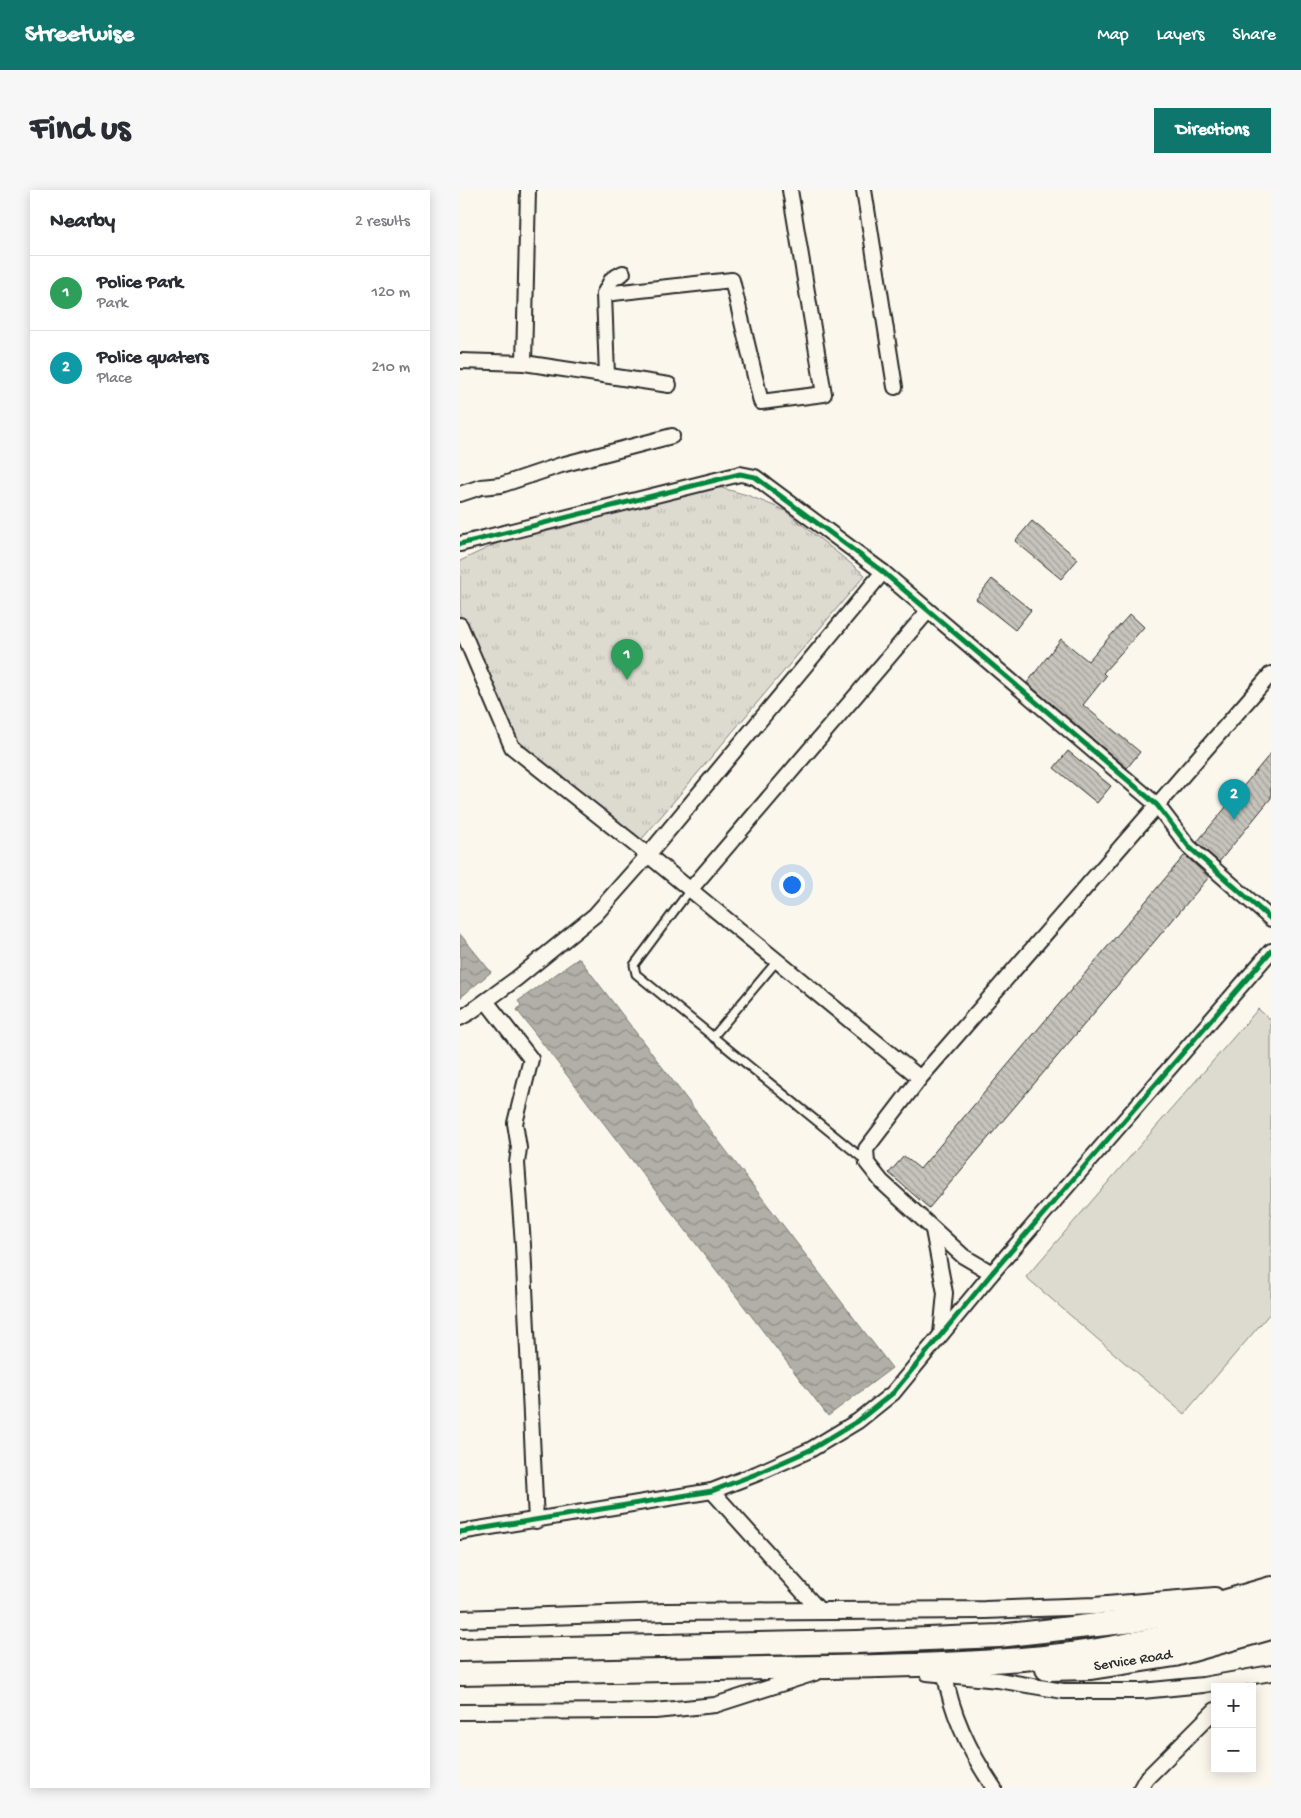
<!DOCTYPE html>
<meta charset="utf-8">
<style>
body{margin:0;font-family:"Gochi Hand",sans-serif;background:#f7f7f7;color:#2b2b33}
.controls{position:absolute;right:15px;bottom:15px;display:grid;overflow:hidden;border-radius:0px;box-shadow:0 2px 12px #0003}
.controls button{width:45px;height:45px;display:grid;place-items:center;padding:0;border:0;border-bottom:1px solid #e1e1e2;background:#fff;color:#2b2b33;font:25px sans-serif}
.you{position:absolute;left:331px;top:694px;width:18px;height:18px;margin:-12px;border:4px solid #fff;border-radius:50%;background:#1a73e8;box-shadow:0 0 0 8px #1a73e833}
.badge{display:grid;place-items:center;width:32px;height:32px;border-radius:50%;background:#0f766e;color:#fff;font-size:16px;font-weight:700}
.pin{position:absolute;translate:-50% -41px;filter:drop-shadow(0 1px 2px #0008)}
.pin::after{content:'';position:absolute;top:26px;width:18px;height:15px;background:inherit;clip-path:polygon(0 0,100% 0,50% 100%)}
.list{margin:0;padding:0;list-style:none}
h2{display:flex;justify-content:space-between;align-items:center;height:65px;margin:0;padding:0 20px;font-size:21px}
h2 small{font-size:16px;font-weight:400;color:#7c7c81}
.list li{display:grid;grid-template-columns:32px 1fr auto;gap:15px;align-items:center;box-sizing:border-box;height:75px;padding:0 20px;border-top:1px solid #e1e1e2}
.list b{display:block;font-size:19px;white-space:nowrap}
.list p{margin:0;font-size:16px;white-space:nowrap;color:#7c7c81}
.list em{font-size:16px;font-style:normal;color:#7c7c81}
.map{position:relative;flex:none;width:811px;height:1598px;overflow:hidden;border-radius:0px}
header{display:flex;align-items:center;gap:30px;box-sizing:border-box;height:70px;padding:0 25px;background:#0f766e;color:#fff}
header strong{font-size:24px}
nav{display:flex;gap:28px;margin-inline-start:auto;font-size:18px}
.intro{display:flex;align-items:center;justify-content:space-between;box-sizing:border-box;height:120px;padding:0 30px}
h1{margin:0;font-size:35px}
.button{padding:12px 22px;border-radius:0px;background:#0f766e;color:#fff;font-size:18px;font-weight:700}
main{display:flex;gap:30px;padding:0 30px}
aside{flex:1;background:#fff;border-radius:0px;box-shadow:0 2px 12px #0003}
.map>svg:first-child{display:block}
</style>
<header>
<strong>Streetwise</strong>
<nav><a>Map</a><a>Layers</a><a>Share</a></nav>
</header>
<div class="intro"><h1>Find us</h1><a class="button">Directions</a></div>
<main>
<aside>
<h2>Nearby<small>2 results</small></h2>
<ul class="list">
<li><span class="badge" style="background:#2e9e5b">1</span><div><b>Police Park</b><p>Park</p></div><em>120 m</em></li>
<li><span class="badge" style="background:#0f9aa8">2</span><div><b>Police quaters</b><p>Place</p></div><em>210 m</em></li>
</ul>
</aside>
<div class="map">
<svg width="811" height="1598" viewBox="0 0 811 1598">
<defs>
<pattern id="park-tufts" width="24" height="20" patternUnits="userSpaceOnUse" patternTransform="scale(1.25)"><rect width="24" height="20" fill="#dddad0"/><path d="M3 7l-1-3M5 7V3M7 7l1-3M15 17l-1-3M17 17v-4M19 17l1-3" fill="none" stroke="#bebbb3"/></pattern>
<pattern id="water-waves" width="16" height="10" patternUnits="userSpaceOnUse" patternTransform="scale(1.25)"><rect width="16" height="10" fill="#b1afa7"/><path d="M0 5q4-4 8 0t8 0" fill="none" stroke="#908f88"/></pattern>
<pattern id="building-back-hatch" width="6" height="6" patternUnits="userSpaceOnUse" patternTransform="scale(1.25)"><rect width="6" height="6" fill="#c7c4bc"/><path d="M-1 5l2 2M0 0l6 6M5-1l2 2" fill="none" stroke="#a29f99"/></pattern>
</defs>
<rect width="100%" height="100%" fill="#fbf7ec"/>
<filter id="ink" filterUnits="userSpaceOnUse"><feTurbulence type="fractalNoise" baseFrequency=".02" numOctaves="2"/><feDisplacementMap in="SourceGraphic" scale="10" xChannelSelector="R" yChannelSelector="G"/><feConvolveMatrix kernelMatrix="1 2 1 2 8 2 1 2 1" color-interpolation-filters="sRGB"/></filter>
<g filter="url(#ink)">
<path fill="url(#park-tufts)" stroke="#84827e" d="M 251,295 L 287,305 L 324,320 L 405,385 L 171,662 L 96,599 L 54,560 L 24,510 L 0,445 L 0,371 L 44,350 L 103,338 L 141,324 Z"/>
<path fill="#dddad0" stroke="#84827e" d="M 798,819 L 811,830 L 811,1122 L 724,1224 L 566,1087 Z"/>
<g fill="url(#water-waves)" stroke="#7b7a75">
<path d="M 0,744 L 31,782 L 0,808 Z"/>
<path d="M 119,768 L 432,1178 L 368,1226 L 57,820 L 61,815 L 58,811 Z"/>
</g>
<g fill="url(#building-back-hatch)" stroke="#2b2b2b">
<path d="M 572,331 L 618,369 L 601,389 L 555,351 Z"/>
<path d="M 532,389 L 571,420 L 555,440 L 516,409 Z"/>
<path d="M 670,424 L 684,437 L 643,483 L 646,486 L 623,515 L 680,562 L 667,578 L 567,493 L 601,449 L 628,471 Z"/>
<path d="M 608,561 L 651,596 L 637,613 L 594,578 Z"/>
<path d="M 811,563 L 811,608 L 759,672 L 737,652 Z"/>
<path d="M 724,666 L 726,666 L 749,687 L 469,1018 L 429,983 L 444,966 L 460,979 Z"/>
</g>
<g fill="none" stroke-linecap="round" stroke-linejoin="round">
<g stroke="#2b2b2b" stroke-width="11">
<g id="service">
<path d="M 230,700 L 174,775 L 176,784 L 407,972"/>
<path d="M 253,847 L 317,771"/>
</g>
</g>
<g stroke="#2b2b2b" stroke-width="18">
<g id="minor">
<path d="M 404,0 L 435,197"/>
<path d="M 144,104 L 272,90 L 301,212 L 364,204 L 330,0"/>
<path d="M 0,171 L 64,173 L 68,0"/>
<path d="M 64,173 L 209,195"/>
<path d="M 147,185 L 144,104 L 152,89 L 163,83"/>
<path d="M 0,304 L 21,297 L 41,295 L 101,275 L 212,246"/>
<path d="M 0,354 L 280,284 L 295,287 L 423,382 L 697,615 L 729,657 L 811,729"/>
<path d="M 0,435 L 52,557 L 188,665 L 460,888"/>
<path d="M 230,700 L 468,421"/>
<path d="M 26,811 L 71,869 L 55,933 L 59,958 L 57,973 L 63,1055 L 76,1331"/>
<path d="M 0,828 L 9,823 L 56,789 L 135,725 L 188,665 L 423,382"/>
<path d="M 473,1040 L 485,1103 L 481,1144"/>
<path d="M 532,1083 L 503,1066 L 422,992 L 407,973 L 406,959 L 460,888 L 811,484"/>
<path d="M 252,1301 L 359,1420"/>
<path d="M 0,1342 L 252,1301 L 296,1284 L 350,1260 L 398,1231 L 433,1203 L 532,1083 L 811,761"/>
<path d="M 467,1483 L 538,1490 L 603,1501 L 682,1501 L 743,1495 L 811,1483"/>
<path d="M 485,1485 C 492,1526 511,1564 534,1598"/>
<path d="M 0,1522 L 195,1521 L 255,1515 L 355,1483"/>
<path d="M 681,1598 L 686,1589 L 755,1520"/>
</g>
</g>
<g stroke="#2b2b2b" stroke-width="20">
<path id="tertiary" d="M 0,1429 L 207,1422 L 525,1420 L 635,1416 L 755,1406"/>
</g>
<g stroke="#2b2b2b" stroke-width="26">
<g id="trunk">
<path d="M 0,1460 L 397,1452 L 539,1446 L 673,1431 L 742,1418 L 811,1398"/>
<path d="M 587,1479 L 631,1478 L 715,1465 L 811,1438"/>
<path d="M 0,1484 C 103,1482 205,1480 308,1478 C 409,1476 511,1476 611,1464 C 679,1455 745,1438 811,1419"/>
</g>
</g>
<use href="#service" stroke="#fbf7ec" stroke-width="7"/>
<use href="#minor" stroke="#fbf7ec" stroke-width="14"/>
<use href="#tertiary" stroke="#fbf7ec" stroke-width="16"/>
<use href="#trunk" stroke="#fbf7ec" stroke-width="22"/>
<g stroke="#fbf7ec" stroke-width="8">
<g id="cycleway">
<path d="M 0,354 L 280,284 L 295,287 L 423,382 L 697,615 L 729,657 L 811,729"/>
<path d="M 0,1342 L 252,1301 L 296,1284 L 350,1260 L 398,1231 L 433,1203 L 532,1083 L 811,761"/>
</g>
</g>
<use href="#cycleway" stroke="#00873e" stroke-width="5"/>
</g>
</g>
<g text-anchor="middle" dominant-baseline="central" stroke-width="4" stroke-linejoin="round" paint-order="stroke">
<g font-size="15" fill="#2b2b2b" stroke="#fbf7ec">
<text transform="translate(673 1471) rotate(-9)">Service Road</text>
</g>
</g>
</svg>
<div class="controls">
<button>+</button>
<button>−</button>
</div>
<div class="you"></div>
<div class="pin badge" style="left:167px;top:490px;background:#2e9e5b">1</div>
<div class="pin badge" style="left:774px;top:630px;background:#0f9aa8">2</div>
</div>
</main>
